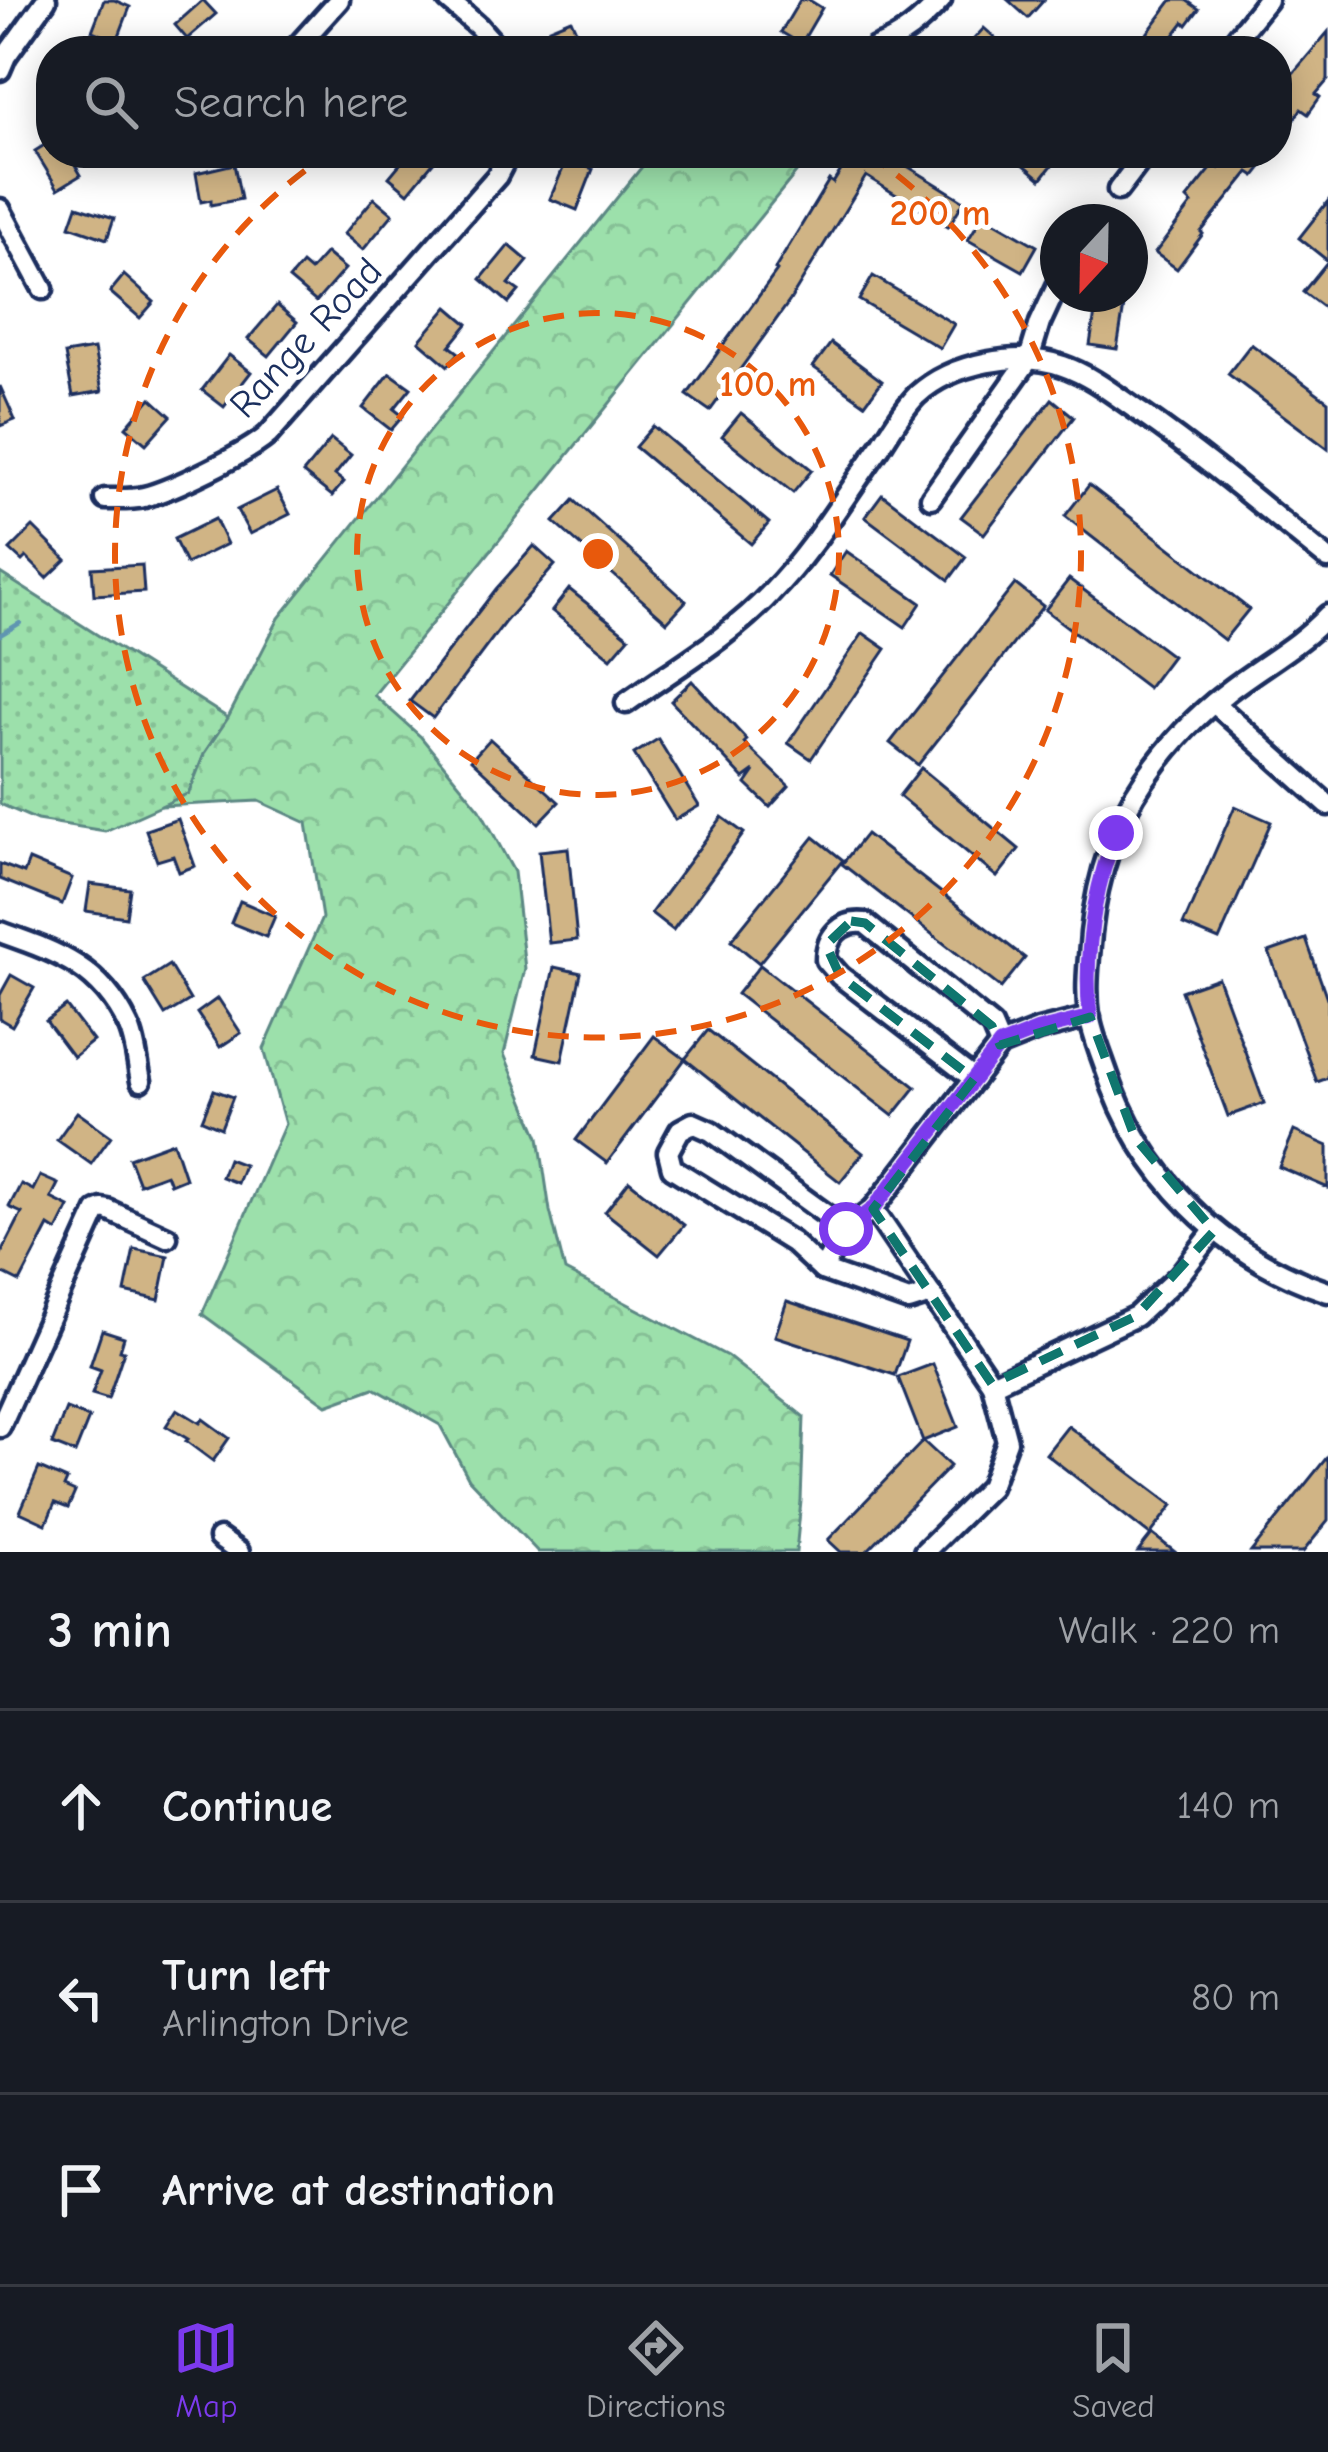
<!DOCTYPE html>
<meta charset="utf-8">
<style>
body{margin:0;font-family:"Comic Neue",sans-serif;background:#20242c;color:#f1f3f6}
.compass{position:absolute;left:1040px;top:204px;width:108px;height:108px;border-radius:50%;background:#171b24;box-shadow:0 6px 30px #0003;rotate:202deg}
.stop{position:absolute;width:36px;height:36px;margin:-27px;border:9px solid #7c3aed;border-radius:50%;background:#fff}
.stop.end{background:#7c3aed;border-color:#fff;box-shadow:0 3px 12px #0008}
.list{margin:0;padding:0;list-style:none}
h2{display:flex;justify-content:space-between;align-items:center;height:156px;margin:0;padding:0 48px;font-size:51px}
h2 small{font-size:39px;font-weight:400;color:#9ea1a6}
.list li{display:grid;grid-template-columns:78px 1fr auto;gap:36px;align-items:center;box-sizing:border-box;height:192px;padding:0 48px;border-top:3px solid #363941}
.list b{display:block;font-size:45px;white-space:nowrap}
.list p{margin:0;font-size:39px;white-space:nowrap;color:#9ea1a6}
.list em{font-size:39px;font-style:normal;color:#9ea1a6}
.icon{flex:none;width:66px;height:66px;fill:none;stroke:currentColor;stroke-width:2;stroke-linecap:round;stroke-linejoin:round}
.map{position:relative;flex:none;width:1328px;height:1552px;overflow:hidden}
.search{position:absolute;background:#171b24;box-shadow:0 6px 30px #0003;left:36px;right:36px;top:36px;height:132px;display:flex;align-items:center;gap:30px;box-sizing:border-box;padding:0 42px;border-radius:48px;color:#9ea1a6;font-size:45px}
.sheet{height:732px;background:#171b24}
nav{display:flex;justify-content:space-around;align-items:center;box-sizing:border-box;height:168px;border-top:3px solid #363941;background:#171b24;font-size:33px;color:#9ea1a6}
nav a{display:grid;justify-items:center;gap:6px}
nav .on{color:#7c3aed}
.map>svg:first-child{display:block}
</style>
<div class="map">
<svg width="1328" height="1552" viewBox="0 0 1328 1552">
<defs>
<pattern id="grass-dots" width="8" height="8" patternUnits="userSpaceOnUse" patternTransform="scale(3)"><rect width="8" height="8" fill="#9ce0ab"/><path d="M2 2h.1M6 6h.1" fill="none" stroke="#86c096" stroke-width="1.8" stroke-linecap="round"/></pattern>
<pattern id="forest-crowns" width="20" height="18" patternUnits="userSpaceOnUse" patternTransform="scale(3)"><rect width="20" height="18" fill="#9ce0ab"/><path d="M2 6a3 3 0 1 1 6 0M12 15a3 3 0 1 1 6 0" fill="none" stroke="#86c096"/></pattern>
</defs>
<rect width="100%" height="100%" fill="#fff"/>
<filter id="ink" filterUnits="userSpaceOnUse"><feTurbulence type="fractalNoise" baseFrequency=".00833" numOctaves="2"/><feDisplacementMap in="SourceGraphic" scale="24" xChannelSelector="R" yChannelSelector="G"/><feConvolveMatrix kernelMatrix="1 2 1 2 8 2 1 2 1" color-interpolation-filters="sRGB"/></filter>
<g filter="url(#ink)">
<path fill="url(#grass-dots)" stroke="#5c8884" stroke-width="3" d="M 0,573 L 228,718 L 205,752 L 188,794 L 105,831 L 37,820 L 0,804 Z"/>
<path fill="url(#forest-crowns)" stroke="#5c8884" stroke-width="3" d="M 653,153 L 808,153 L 807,159 L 374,695 L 421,737 L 480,809 L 514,872 L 525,969 L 504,1054 L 539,1137 L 550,1211 L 565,1271 L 727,1356 L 804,1417 L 801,1501 L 796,1552 L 538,1552 L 469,1479 L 440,1425 L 374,1388 L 327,1405 L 202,1314 L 285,1124 L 264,1049 L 322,918 L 307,823 L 259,801 L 161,806 L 189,793 L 205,752 L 228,718 L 279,618 Z"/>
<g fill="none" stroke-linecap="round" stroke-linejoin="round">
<path stroke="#5e95b1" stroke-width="4.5" d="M 0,635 L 20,623"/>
</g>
<g fill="#d0b485" stroke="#1b2f5e" stroke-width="3">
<path d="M 104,0 L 114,0 L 130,7 L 117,41 L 92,31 Z"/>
<path d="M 203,0 L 216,14 L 187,39 L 175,25 Z"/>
<path d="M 800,0 L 809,0 L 822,8 L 801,44 L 781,32 Z"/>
<path d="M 1008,0 L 1044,0 L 1028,18 Z"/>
<path d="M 1172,0 L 1186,0 L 1199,9 L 1187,25 L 1184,22 L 1162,51 L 1134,51 Z"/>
<path d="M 571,19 L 585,51 L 558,51 L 549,28 Z"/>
<path d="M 984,28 L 1010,51 L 963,51 Z"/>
<path d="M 1328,32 L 1328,80 L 1316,94 L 1320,97 L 1308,114 L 1301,109 L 1277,144 L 1277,92 Z"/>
<path d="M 51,141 L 51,153 L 68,153 L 81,175 L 58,189 L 35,151 Z"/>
<path d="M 409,153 L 428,153 L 436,159 L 408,193 L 389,177 Z"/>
<path d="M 852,153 L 886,153 L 964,201 L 948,227 L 866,176 L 789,302 L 710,411 L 687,395 L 777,271 L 775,269 L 829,180 L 833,183 Z"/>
<path d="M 1030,153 L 1062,153 L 1041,179 L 1022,163 Z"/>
<path d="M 1230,153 L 1273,153 L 1255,176 L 1249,172 L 1201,232 L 1203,234 L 1177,269 L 1155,253 L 1192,204 L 1187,199 L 1215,164 L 1219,168 Z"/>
<path d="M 567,159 L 593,169 L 577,210 L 550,199 Z"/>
<path d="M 234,164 L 241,199 L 211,205 L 211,200 L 201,202 L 196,173 Z"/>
<path d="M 374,198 L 393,214 L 363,250 L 344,234 Z"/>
<path d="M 1328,201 L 1328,311 L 1303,292 L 1328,261 L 1299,238 Z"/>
<path d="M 77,206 L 114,218 L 107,239 L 70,226 Z"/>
<path d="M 983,215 L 1037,246 L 1023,271 L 968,240 Z"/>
<path d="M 509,245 L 528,261 L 509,284 L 519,291 L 509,303 L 481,279 Z"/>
<path d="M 326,253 L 345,269 L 316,302 L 289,279 L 302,264 L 310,271 Z"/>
<path d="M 124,275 L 154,302 L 140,318 L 110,292 Z"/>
<path d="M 873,276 L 954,324 L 940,348 L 859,300 Z"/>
<path d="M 1098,294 L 1126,294 L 1117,349 L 1090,345 Z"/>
<path d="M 277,305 L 297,322 L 269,356 L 248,339 Z"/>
<path d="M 448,307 L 468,324 L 450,346 L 459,353 L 448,366 L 419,341 Z"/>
<path d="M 831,343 L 882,381 L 865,404 L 813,367 Z"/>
<path d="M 1251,344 L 1328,401 L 1328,449 L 1228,374 Z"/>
<path d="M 94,349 L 102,391 L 73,396 L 65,354 Z"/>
<path d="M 229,355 L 251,372 L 224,407 L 202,390 Z"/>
<path d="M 390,373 L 411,388 L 394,409 L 403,416 L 391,430 L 363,408 Z"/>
<path d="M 0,386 L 15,420 L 0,426 Z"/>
<path d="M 151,398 L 171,416 L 146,444 L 126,427 Z"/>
<path d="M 1052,399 L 1074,417 L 984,534 L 961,517 Z"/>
<path d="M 741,413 L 812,470 L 793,493 L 722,436 Z"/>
<path d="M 653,426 L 769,523 L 751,544 L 635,447 Z"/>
<path d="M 331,439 L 351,455 L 335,475 L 344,482 L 332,496 L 303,473 Z"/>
<path d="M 1089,485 L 1249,609 L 1224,640 L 1065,516 Z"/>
<path d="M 277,490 L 290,514 L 250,534 L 237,510 Z"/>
<path d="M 882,494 L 966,557 L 949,580 L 865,517 Z"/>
<path d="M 574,500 L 686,601 L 667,622 L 554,522 Z"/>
<path d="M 215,519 L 227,544 L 186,564 L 174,539 Z"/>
<path d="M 33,527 L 66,560 L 47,578 L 26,557 L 22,561 L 10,550 Z"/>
<path d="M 534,546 L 555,565 L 504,623 L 433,718 L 410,701 L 496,589 Z"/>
<path d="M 846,551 L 921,603 L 905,627 L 830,575 Z"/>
<path d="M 142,565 L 144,592 L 94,595 L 92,568 Z"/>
<path d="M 1069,579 L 1172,656 L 1148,688 L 1045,610 Z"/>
<path d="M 1015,584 L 1043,606 L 918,765 L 890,743 Z"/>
<path d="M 569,589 L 629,637 L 611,658 L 552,611 Z"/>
<path d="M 863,633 L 886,649 L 811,759 L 788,743 Z"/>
<path d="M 692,681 L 747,740 L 744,743 L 789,786 L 770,807 L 746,784 L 755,771 L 744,779 L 671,701 Z"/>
<path d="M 490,739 L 559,802 L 539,823 L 471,760 Z"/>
<path d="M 658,739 L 699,806 L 675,820 L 634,754 Z"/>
<path d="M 921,768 L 1019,849 L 997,877 L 899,796 Z"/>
<path d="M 1235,806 L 1271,822 L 1219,940 L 1183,925 Z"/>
<path d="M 722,817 L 744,833 L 673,930 L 651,913 Z"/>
<path d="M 178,819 L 195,866 L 179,872 L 173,856 L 157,861 L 146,830 Z"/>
<path d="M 866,834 L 1025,958 L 1001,988 L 842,864 Z"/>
<path d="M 814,837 L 843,860 L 759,963 L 731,940 Z"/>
<path d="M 568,848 L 577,940 L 549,943 L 539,851 Z"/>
<path d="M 29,860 L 72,878 L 62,904 L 0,879 L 0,864 L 24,873 Z"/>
<path d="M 90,884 L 130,889 L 126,917 L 86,911 Z"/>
<path d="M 240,901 L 275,916 L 266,937 L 231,923 Z"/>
<path d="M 1306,939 L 1328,1001 L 1328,1078 L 1317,1082 L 1269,952 Z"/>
<path d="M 169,965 L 190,1000 L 165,1015 L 144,981 Z"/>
<path d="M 760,965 L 916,1087 L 893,1116 L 737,994 Z"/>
<path d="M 554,967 L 581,973 L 562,1061 L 535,1055 Z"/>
<path d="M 11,975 L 34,988 L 12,1026 L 0,1019 L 0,995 Z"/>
<path d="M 1218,978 L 1264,1103 L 1228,1116 L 1181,991 Z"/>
<path d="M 218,998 L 241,1033 L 220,1047 L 197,1013 Z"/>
<path d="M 66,1006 L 93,1041 L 73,1057 L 46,1021 Z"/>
<path d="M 708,1030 L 863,1153 L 840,1182 L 685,1059 Z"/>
<path d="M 654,1036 L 685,1059 L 607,1163 L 576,1140 Z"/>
<path d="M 214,1090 L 233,1097 L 221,1128 L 202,1120 Z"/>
<path d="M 77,1112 L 111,1136 L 91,1164 L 57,1140 Z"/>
<path d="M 1294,1131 L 1328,1146 L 1328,1188 L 1279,1167 Z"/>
<path d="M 173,1142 L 185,1178 L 170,1184 L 166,1174 L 139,1184 L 129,1158 Z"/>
<path d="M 228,1159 L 244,1165 L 237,1183 L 221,1177 Z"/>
<path d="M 40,1176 L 58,1184 L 51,1198 L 69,1207 L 57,1231 L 49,1226 L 20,1282 L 0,1272 L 0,1256 L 22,1213 L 9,1207 L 21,1184 L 33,1190 Z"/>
<path d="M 629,1181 L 684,1225 L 659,1255 L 605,1212 Z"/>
<path d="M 134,1249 L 168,1256 L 159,1300 L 125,1292 Z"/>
<path d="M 787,1301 L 907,1341 L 895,1375 L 775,1336 Z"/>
<path d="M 102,1330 L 124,1337 L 120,1350 L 124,1351 L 108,1399 L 92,1394 L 101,1370 L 90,1366 Z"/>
<path d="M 933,1364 L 958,1427 L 923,1441 L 898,1377 Z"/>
<path d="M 66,1409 L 89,1418 L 75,1453 L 52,1444 Z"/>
<path d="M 177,1409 L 200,1423 L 203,1419 L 229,1438 L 213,1461 L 186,1441 L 188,1439 L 166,1426 Z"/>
<path d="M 1068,1426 L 1173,1505 L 1150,1535 L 1046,1454 Z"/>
<path d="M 923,1441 L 950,1466 L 866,1552 L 841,1552 L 828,1540 Z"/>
<path d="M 1328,1456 L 1328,1521 L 1303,1552 L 1251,1552 Z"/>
<path d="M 39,1468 L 67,1480 L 64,1487 L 75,1492 L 68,1508 L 55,1503 L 46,1524 L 20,1512 Z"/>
<path d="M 1152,1534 L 1175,1552 L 1138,1552 Z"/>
</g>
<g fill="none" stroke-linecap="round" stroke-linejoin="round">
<g stroke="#1b2f5e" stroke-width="27">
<g id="minor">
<path d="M 448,0 L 478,26 L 500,51"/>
<path d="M 875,48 C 902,38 921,22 941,0"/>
<path d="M 293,51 L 339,0"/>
<path d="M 1226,51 L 1267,0"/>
<path d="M 0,70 L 6,56 L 46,0"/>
<path d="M 1118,190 L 1146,153"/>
<path d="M 0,209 L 43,289"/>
<path d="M 931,498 L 1029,359 L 1040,323 L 1058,284"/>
<path d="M 105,499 C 118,499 131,500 144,497 C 172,490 246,454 268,435 L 497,176 L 509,153"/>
<path d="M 1328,615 C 1298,647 1260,666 1226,693 C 1194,717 1168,746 1145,779 C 1114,824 1097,878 1091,933 C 1089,960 1085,987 1089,1015 C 1092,1033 1099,1050 1105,1067 C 1140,1175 1221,1256 1328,1292"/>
<path d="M 626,703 C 675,668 730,637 771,593 C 814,549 844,497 880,447 C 891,430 903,409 917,395 C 952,363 1019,350 1063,366 C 1092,376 1116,396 1141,413 C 1206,458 1266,509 1328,559"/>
<path d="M 1214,703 L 1328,805"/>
<path d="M 0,932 C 56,952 100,966 128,1025 C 136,1041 137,1063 141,1081"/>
<path d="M 974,1079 L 840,976 L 826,960 C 826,937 840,920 865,923 L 992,1026 L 1000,1045"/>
<path d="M 846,1229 L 711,1131 L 693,1123 L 680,1130 L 668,1152 L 672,1168 L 792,1242 L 822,1270 L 909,1301 L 931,1294"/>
<path d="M 822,1270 L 846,1229 L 873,1209"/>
<path d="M 992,1384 L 1136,1316 L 1179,1276 L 1214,1231"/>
<path d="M 0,1427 L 97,1211 L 102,1209 L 108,1210 L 167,1237"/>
<path d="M 219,1538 L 239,1552"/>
<path d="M 924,1552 L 990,1487 L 1007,1441 L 992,1384 L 873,1209 L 1000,1045 L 1038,1030 L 1090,1017"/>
</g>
</g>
<use href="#minor" stroke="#fff" stroke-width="18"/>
</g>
</g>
<g fill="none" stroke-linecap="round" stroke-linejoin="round" filter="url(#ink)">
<path stroke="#7c3aed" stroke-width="15" d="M 846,1229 L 873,1209 L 1000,1045 L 1038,1030 L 1090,1017 C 1084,954 1093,892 1116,833"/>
</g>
<path fill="none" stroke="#0f766e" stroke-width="9" stroke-dasharray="24 15" stroke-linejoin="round" d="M 851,921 L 865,923 L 992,1026 L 1000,1045 L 1090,1017 L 1135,1138 L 1214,1231 L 1136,1316 L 992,1384 L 873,1209 L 974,1079 L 840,976 L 826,945 Z"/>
<g fill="none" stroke="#e8590c" stroke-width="6" stroke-dasharray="21 15">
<circle cx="598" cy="554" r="241"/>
<path d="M868 154A483 483 0 1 1 328 154"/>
</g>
<g text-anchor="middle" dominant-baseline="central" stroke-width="10" stroke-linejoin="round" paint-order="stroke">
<g font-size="39" fill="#1b2f5e" stroke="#fff">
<text transform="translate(306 338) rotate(-47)">Range Road</text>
</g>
</g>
<circle cx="598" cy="554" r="18" fill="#e8590c" stroke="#fff" stroke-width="6"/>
<g font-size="36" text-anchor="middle" font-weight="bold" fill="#e8590c" stroke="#fff" stroke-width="10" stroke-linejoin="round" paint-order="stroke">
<text x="940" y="225">200 m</text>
<text x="768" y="396">100 m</text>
</g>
</svg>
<svg class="compass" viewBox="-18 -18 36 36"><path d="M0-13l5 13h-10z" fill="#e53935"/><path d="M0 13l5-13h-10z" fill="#9ea1a6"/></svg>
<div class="stop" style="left:846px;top:1229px"></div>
<div class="stop end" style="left:1116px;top:833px"></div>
<div class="search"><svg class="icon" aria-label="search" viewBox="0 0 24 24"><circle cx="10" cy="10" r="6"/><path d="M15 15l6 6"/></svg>Search here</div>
</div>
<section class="sheet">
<h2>3 min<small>Walk · 220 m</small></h2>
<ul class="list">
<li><svg class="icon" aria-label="ahead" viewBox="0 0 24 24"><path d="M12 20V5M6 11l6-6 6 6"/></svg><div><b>Continue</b></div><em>140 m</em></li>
<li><svg class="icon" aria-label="left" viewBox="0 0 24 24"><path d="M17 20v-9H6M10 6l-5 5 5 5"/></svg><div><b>Turn left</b><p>Arlington Drive</p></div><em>80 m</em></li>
<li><svg class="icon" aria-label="arrive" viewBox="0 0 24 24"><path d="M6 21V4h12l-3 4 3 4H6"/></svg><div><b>Arrive at destination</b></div></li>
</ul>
</section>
<nav>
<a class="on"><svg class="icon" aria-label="map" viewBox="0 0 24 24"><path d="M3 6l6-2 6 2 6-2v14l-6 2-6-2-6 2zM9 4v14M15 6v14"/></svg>Map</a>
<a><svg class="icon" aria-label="directions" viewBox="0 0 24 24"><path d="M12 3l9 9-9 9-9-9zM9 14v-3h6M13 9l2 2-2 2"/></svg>Directions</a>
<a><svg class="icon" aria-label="saved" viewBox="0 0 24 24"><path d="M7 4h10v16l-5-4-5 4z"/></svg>Saved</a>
</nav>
